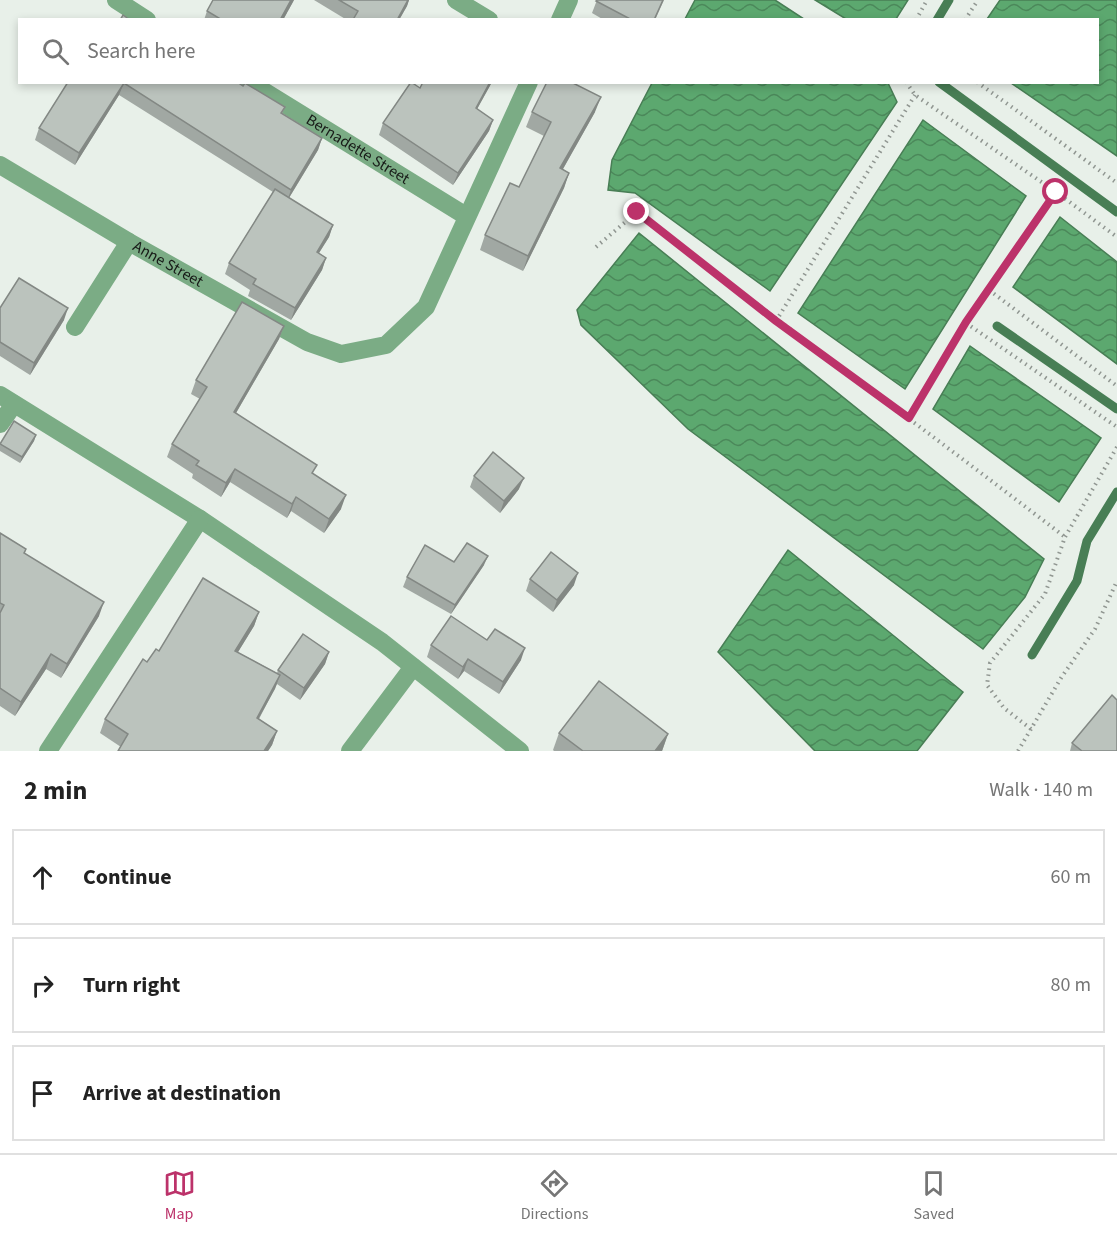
<!DOCTYPE html>
<meta charset="utf-8">
<style>
body{margin:0;font-family:"Source Sans 3",sans-serif;background:#f6f6f6;color:#222}
.stop{position:absolute;width:18px;height:18px;margin:-14px;border:4px solid #bc326a;border-radius:50%;background:#fff}
.stop.end{background:#bc326a;border-color:#fff;box-shadow:0 2px 6px #0008}
.list{margin:0;padding:0;list-style:none}
h2{display:flex;justify-content:space-between;align-items:center;height:78px;margin:0;padding:0 24px;font-size:26px}
h2 small{font-size:20px;font-weight:400;color:#767676}
.list li{display:grid;grid-template-columns:39px 1fr auto;gap:18px;align-items:center;box-sizing:border-box;height:96px;margin:0 12px 12px;padding:0 12px;border:2px solid #e0e0e0;border-radius:0px}
.list b{display:block;font-size:22px;white-space:nowrap}
.list em{font-size:20px;font-style:normal;color:#767676}
.icon{flex:none;width:33px;height:33px;fill:none;stroke:currentColor;stroke-width:2;stroke-linecap:round;stroke-linejoin:round}
.map{position:relative;flex:none;width:1117px;height:751px;overflow:hidden}
.search{position:absolute;background:#fff;box-shadow:0 3px 9px #0003;left:18px;right:18px;top:18px;height:66px;display:flex;align-items:center;gap:15px;box-sizing:border-box;padding:0 21px;border-radius:0px;color:#767676;font-size:22px}
.sheet{height:402px;background:#fff}
nav{display:flex;justify-content:space-around;align-items:center;box-sizing:border-box;height:84px;border-top:2px solid #e0e0e0;background:#fff;font-size:16px;color:#767676}
nav a{display:grid;justify-items:center;gap:3px}
nav .on{color:#bc326a}
.map>svg:first-child{display:block}
</style>
<div class="map">
<svg width="1117" height="751" viewBox="0 0 1117 751">
<defs>
<pattern id="water-waves" width="16" height="10" patternUnits="userSpaceOnUse" patternTransform="scale(1.5)"><rect width="16" height="10" fill="#5ca86f"/><path d="M0 5q4-4 8 0t8 0" fill="none" stroke="#4b885a"/></pattern>
</defs>
<rect width="100%" height="100%" fill="#e8f0e9"/>
<g fill="url(#water-waves)" stroke="#487e55" stroke-width="1.5">
<path d="M 695,0 L 775,0 L 804,19 L 685,19 Z"/>
<path d="M 815,0 L 908,0 L 896,19 L 846,19 Z"/>
<path d="M 1000,0 L 1117,0 L 1117,156 L 1011,83 L 1098,82 L 1098,20 L 987,19 Z"/>
<path d="M 652,83 L 888,83 L 897,102 L 770,291 L 635,193 L 608,190 L 612,160 Z"/>
<path d="M 923,120 L 1026,196 L 905,389 L 798,313 Z"/>
<path d="M 1060,217 L 1117,262 L 1117,364 L 1013,287 Z"/>
<path d="M 639,233 L 1044,559 L 1025,597 L 983,649 L 688,429 L 581,325 L 577,310 Z"/>
<path d="M 970,346 L 1101,438 L 1059,502 L 933,409 Z"/>
<path d="M 788,550 L 963,692 L 917,751 L 815,751 L 718,652 Z"/>
</g>
<g fill="none" stroke-linecap="round" stroke-linejoin="round">
<g stroke="#487e55" stroke-width="9">
<path d="M 937,20 L 949,0"/>
<path d="M 939,82 L 1117,212"/>
<path d="M 997,326 L 1117,409"/>
<path d="M 1032,655 L 1077,581 L 1087,541 L 1117,492"/>
</g>
<g stroke="#909691" stroke-width="4" stroke-dasharray="1.5 4.5" stroke-linecap="butt">
<path d="M 916,20 L 927,0"/>
<path d="M 965,20 L 978,0"/>
<path d="M 906,82 L 915,95 L 1056,192 L 1117,237"/>
<path d="M 977,82 L 1117,183"/>
<path d="M 596,247 L 637,212 C 778,322 923,428 1065,537"/>
<path d="M 989,290 L 1117,386"/>
<path d="M 776,321 L 915,95"/>
<path d="M 966,323 L 1117,427"/>
<path d="M 909,418 L 966,323 L 1056,192"/>
<path d="M 1031,729 L 1004,708 L 987,685 L 990,663 L 1045,594 L 1065,537 L 1117,447"/>
<path d="M 1018,751 L 1061,678 L 1095,629 L 1117,581"/>
</g>
<g stroke="#7bac85" stroke-width="18">
<path d="M 116,0 L 147,20"/>
<path d="M 456,0 L 489,20"/>
<path d="M 560,20 L 569,0"/>
<path id="s1" d="M 249,82 L 466,216"/>
<path id="s2" d="M 0,165 L 129,242 L 307,342 L 341,354 L 386,345 L 426,307 L 529,82"/>
<path d="M 75,327 L 129,242"/>
<path d="M 0,395 L 200,519 L 382,642 L 520,751"/>
<path d="M 0,424 L 14,404"/>
<path d="M 48,751 L 200,519"/>
<path d="M 350,751 L 413,667"/>
</g>
</g>
<g fill="#a1a8a3">
<path d="M 294,0 L 283,20 L 204,20 L 207,11 Z"/>
<path d="M 314,0 L 409,0 L 407,6 L 399,20 L 347,20 Z"/>
<path d="M 597,0 L 664,0 L 655,20 L 604,20 L 592,13 Z"/>
<path d="M 68,82 L 237,82 L 285,107 L 282,114 L 322,138 L 318,150 L 289,198 L 333,225 L 329,237 L 319,253 L 326,258 L 322,270 L 291,320 L 248,296 L 250,290 L 225,274 L 229,263 L 273,192 L 119,95 L 75,165 L 35,140 L 39,128 Z"/>
<path d="M 423,82 L 492,82 L 477,109 L 493,120 L 489,131 L 453,185 L 379,135 L 383,123 L 420,88 Z"/>
<path d="M 532,112 L 595,112 L 563,169 L 569,173 L 564,188 L 523,271 L 480,250 L 485,235 L 519,187 L 544,136 L 526,127 Z"/>
<path d="M 0,308 L 64,320 L 30,375 L 0,356 Z"/>
<path d="M 284,326 L 279,339 L 236,413 L 313,474 L 341,509 L 324,533 L 291,511 L 287,518 L 230,482 L 221,497 L 192,478 L 193,474 L 167,457 L 172,444 L 200,399 L 191,394 L 196,380 Z"/>
<path d="M 36,435 L 34,441 L 20,463 L 0,451 L 0,443 Z"/>
<path d="M 474,476 L 519,489 L 500,513 L 470,487 Z"/>
<path d="M 0,533 L 26,549 L 25,553 L 99,616 L 61,678 L 46,669 L 15,716 L 0,706 Z"/>
<path d="M 454,562 L 484,565 L 451,614 L 403,587 L 407,577 Z"/>
<path d="M 530,579 L 574,585 L 553,612 L 526,591 Z"/>
<path d="M 259,612 L 254,626 L 238,652 L 277,673 L 278,670 L 329,652 L 325,664 L 300,700 L 277,684 L 259,719 L 277,731 L 272,745 L 268,751 L 118,751 L 121,747 L 100,733 L 105,719 L 147,662 L 159,651 Z"/>
<path d="M 487,640 L 521,660 L 499,694 L 464,671 L 458,679 L 427,657 L 431,645 Z"/>
<path d="M 559,733 L 668,734 L 662,751 L 554,751 L 553,750 Z"/>
<path d="M 1072,743 L 1117,751 L 1070,751 Z"/>
</g>
<g fill="#838884">
<path d="M 291,0 L 294,0 L 283,20 L 280,20 Z"/>
<path d="M 408,0 L 409,0 L 407,6 L 399,20 L 397,20 Z"/>
<path d="M 490,82 L 492,82 L 471,120 L 476,108 Z"/>
<path d="M 124,83 L 119,95 L 75,165 L 79,153 Z"/>
<path d="M 601,97 L 595,112 L 555,183 L 560,168 Z"/>
<path d="M 493,120 L 489,131 L 453,185 L 458,173 Z"/>
<path d="M 322,138 L 318,150 L 287,201 L 291,190 Z"/>
<path d="M 569,173 L 564,188 L 523,271 L 528,256 Z"/>
<path d="M 333,225 L 329,237 L 312,264 L 317,252 Z"/>
<path d="M 326,258 L 322,270 L 291,320 L 295,308 Z"/>
<path d="M 68,308 L 64,320 L 30,375 L 34,363 Z"/>
<path d="M 284,326 L 279,339 L 229,425 L 234,412 Z"/>
<path d="M 36,435 L 34,441 L 20,463 L 22,457 Z"/>
<path d="M 235,469 L 230,482 L 221,497 L 226,483 Z"/>
<path d="M 524,478 L 519,489 L 500,513 L 504,501 Z"/>
<path d="M 346,495 L 341,509 L 324,533 L 329,519 Z"/>
<path d="M 296,497 L 291,511 L 287,518 L 292,504 Z"/>
<path d="M 488,556 L 484,565 L 451,614 L 455,605 Z"/>
<path d="M 578,573 L 574,585 L 553,612 L 557,600 Z"/>
<path d="M 104,602 L 99,616 L 61,678 L 67,664 Z"/>
<path d="M 259,612 L 254,626 L 230,665 L 235,651 Z"/>
<path d="M 525,648 L 521,660 L 499,694 L 503,682 Z"/>
<path d="M 329,652 L 325,664 L 300,700 L 304,688 Z"/>
<path d="M 51,654 L 46,669 L 15,716 L 21,702 Z"/>
<path d="M 468,659 L 464,671 L 458,679 L 463,667 Z"/>
<path d="M 280,675 L 275,689 L 251,732 L 257,718 Z"/>
<path d="M 277,731 L 272,745 L 268,751 L 264,751 Z"/>
<path d="M 668,734 L 662,751 L 655,751 Z"/>
</g>
<g fill="#bbc3bd" stroke="#838884" stroke-width="1.5">
<path d="M 213,0 L 291,0 L 280,20 L 222,20 L 207,11 Z"/>
<path d="M 339,0 L 408,0 L 397,20 L 355,20 L 354,18 L 358,11 Z"/>
<path d="M 597,0 L 663,0 L 654,20 L 632,20 L 596,1 Z"/>
<path d="M 123,15 L 130,20 L 120,20 Z"/>
<path d="M 68,82 L 237,82 L 243,86 L 245,83 L 285,107 L 281,113 L 322,138 L 291,190 L 124,83 L 79,153 L 39,128 Z"/>
<path d="M 411,82 L 420,88 L 423,82 L 490,82 L 476,108 L 493,120 L 458,173 L 383,123 Z"/>
<path d="M 547,82 L 571,82 L 601,97 L 560,168 L 569,173 L 528,256 L 485,235 L 510,183 L 519,187 L 551,122 L 532,112 Z"/>
<path d="M 275,189 L 333,225 L 317,252 L 326,258 L 295,308 L 253,284 L 256,279 L 229,263 Z"/>
<path d="M 19,278 L 68,308 L 34,363 L 0,342 L 0,308 Z"/>
<path d="M 242,302 L 284,326 L 234,412 L 317,465 L 312,473 L 346,495 L 329,519 L 296,497 L 292,504 L 235,469 L 226,483 L 196,465 L 199,461 L 172,444 L 207,387 L 196,380 Z"/>
<path d="M 14,421 L 36,435 L 22,457 L 0,444 Z"/>
<path d="M 493,452 L 524,478 L 504,501 L 474,476 Z"/>
<path d="M 0,533 L 26,549 L 24,553 L 104,602 L 67,664 L 51,654 L 21,702 L 0,688 L 0,613 L 4,605 L 0,603 Z"/>
<path d="M 467,543 L 488,556 L 455,605 L 407,577 L 425,545 L 454,562 Z"/>
<path d="M 551,552 L 578,573 L 557,600 L 530,579 Z"/>
<path d="M 203,578 L 259,612 L 235,651 L 280,675 L 257,718 L 277,731 L 264,751 L 118,751 L 128,734 L 105,719 L 143,659 L 147,662 L 156,649 L 159,651 Z"/>
<path d="M 451,616 L 487,640 L 495,629 L 525,648 L 503,682 L 468,659 L 463,667 L 431,645 Z"/>
<path d="M 303,634 L 329,652 L 304,688 L 278,670 Z"/>
<path d="M 599,681 L 668,734 L 655,751 L 583,751 L 559,733 Z"/>
<path d="M 1112,695 L 1117,700 L 1117,751 L 1082,751 L 1072,743 Z"/>
</g>
<g fill="none" stroke-linecap="round" stroke-linejoin="round">
<path stroke="#bc326a" stroke-width="8" d="M 637,212 L 776,321 L 909,418 L 966,322 L 1056,192"/>
</g>
<g text-anchor="middle" dominant-baseline="central" stroke-width="4.5" stroke-linejoin="round" paint-order="stroke">
<g font-size="16" fill="#181b18" stroke="#e8f0e9">
<text stroke="none"><textPath href="#s1" startOffset="128">Bernadette Street</textPath></text>
<text stroke="none"><textPath href="#s2" startOffset="195">Anne Street</textPath></text>
</g>
</g>
</svg>
<div class="stop" style="left:1056px;top:192px"></div>
<div class="stop end" style="left:637px;top:212px"></div>
<div class="search"><svg class="icon" aria-label="search" viewBox="0 0 24 24"><circle cx="10" cy="10" r="6"/><path d="M15 15l6 6"/></svg>Search here</div>
</div>
<section class="sheet">
<h2>2 min<small>Walk · 140 m</small></h2>
<ul class="list">
<li><svg class="icon" aria-label="ahead" viewBox="0 0 24 24"><path d="M12 20V5M6 11l6-6 6 6"/></svg><div><b>Continue</b></div><em>60 m</em></li>
<li><svg class="icon" aria-label="right" viewBox="0 0 24 24"><path d="M7 20v-9h11M14 6l5 5-5 5"/></svg><div><b>Turn right</b></div><em>80 m</em></li>
<li><svg class="icon" aria-label="arrive" viewBox="0 0 24 24"><path d="M6 21V4h12l-3 4 3 4H6"/></svg><div><b>Arrive at destination</b></div></li>
</ul>
</section>
<nav>
<a class="on"><svg class="icon" aria-label="map" viewBox="0 0 24 24"><path d="M3 6l6-2 6 2 6-2v14l-6 2-6-2-6 2zM9 4v14M15 6v14"/></svg>Map</a>
<a><svg class="icon" aria-label="directions" viewBox="0 0 24 24"><path d="M12 3l9 9-9 9-9-9zM9 14v-3h6M13 9l2 2-2 2"/></svg>Directions</a>
<a><svg class="icon" aria-label="saved" viewBox="0 0 24 24"><path d="M7 4h10v16l-5-4-5 4z"/></svg>Saved</a>
</nav>
